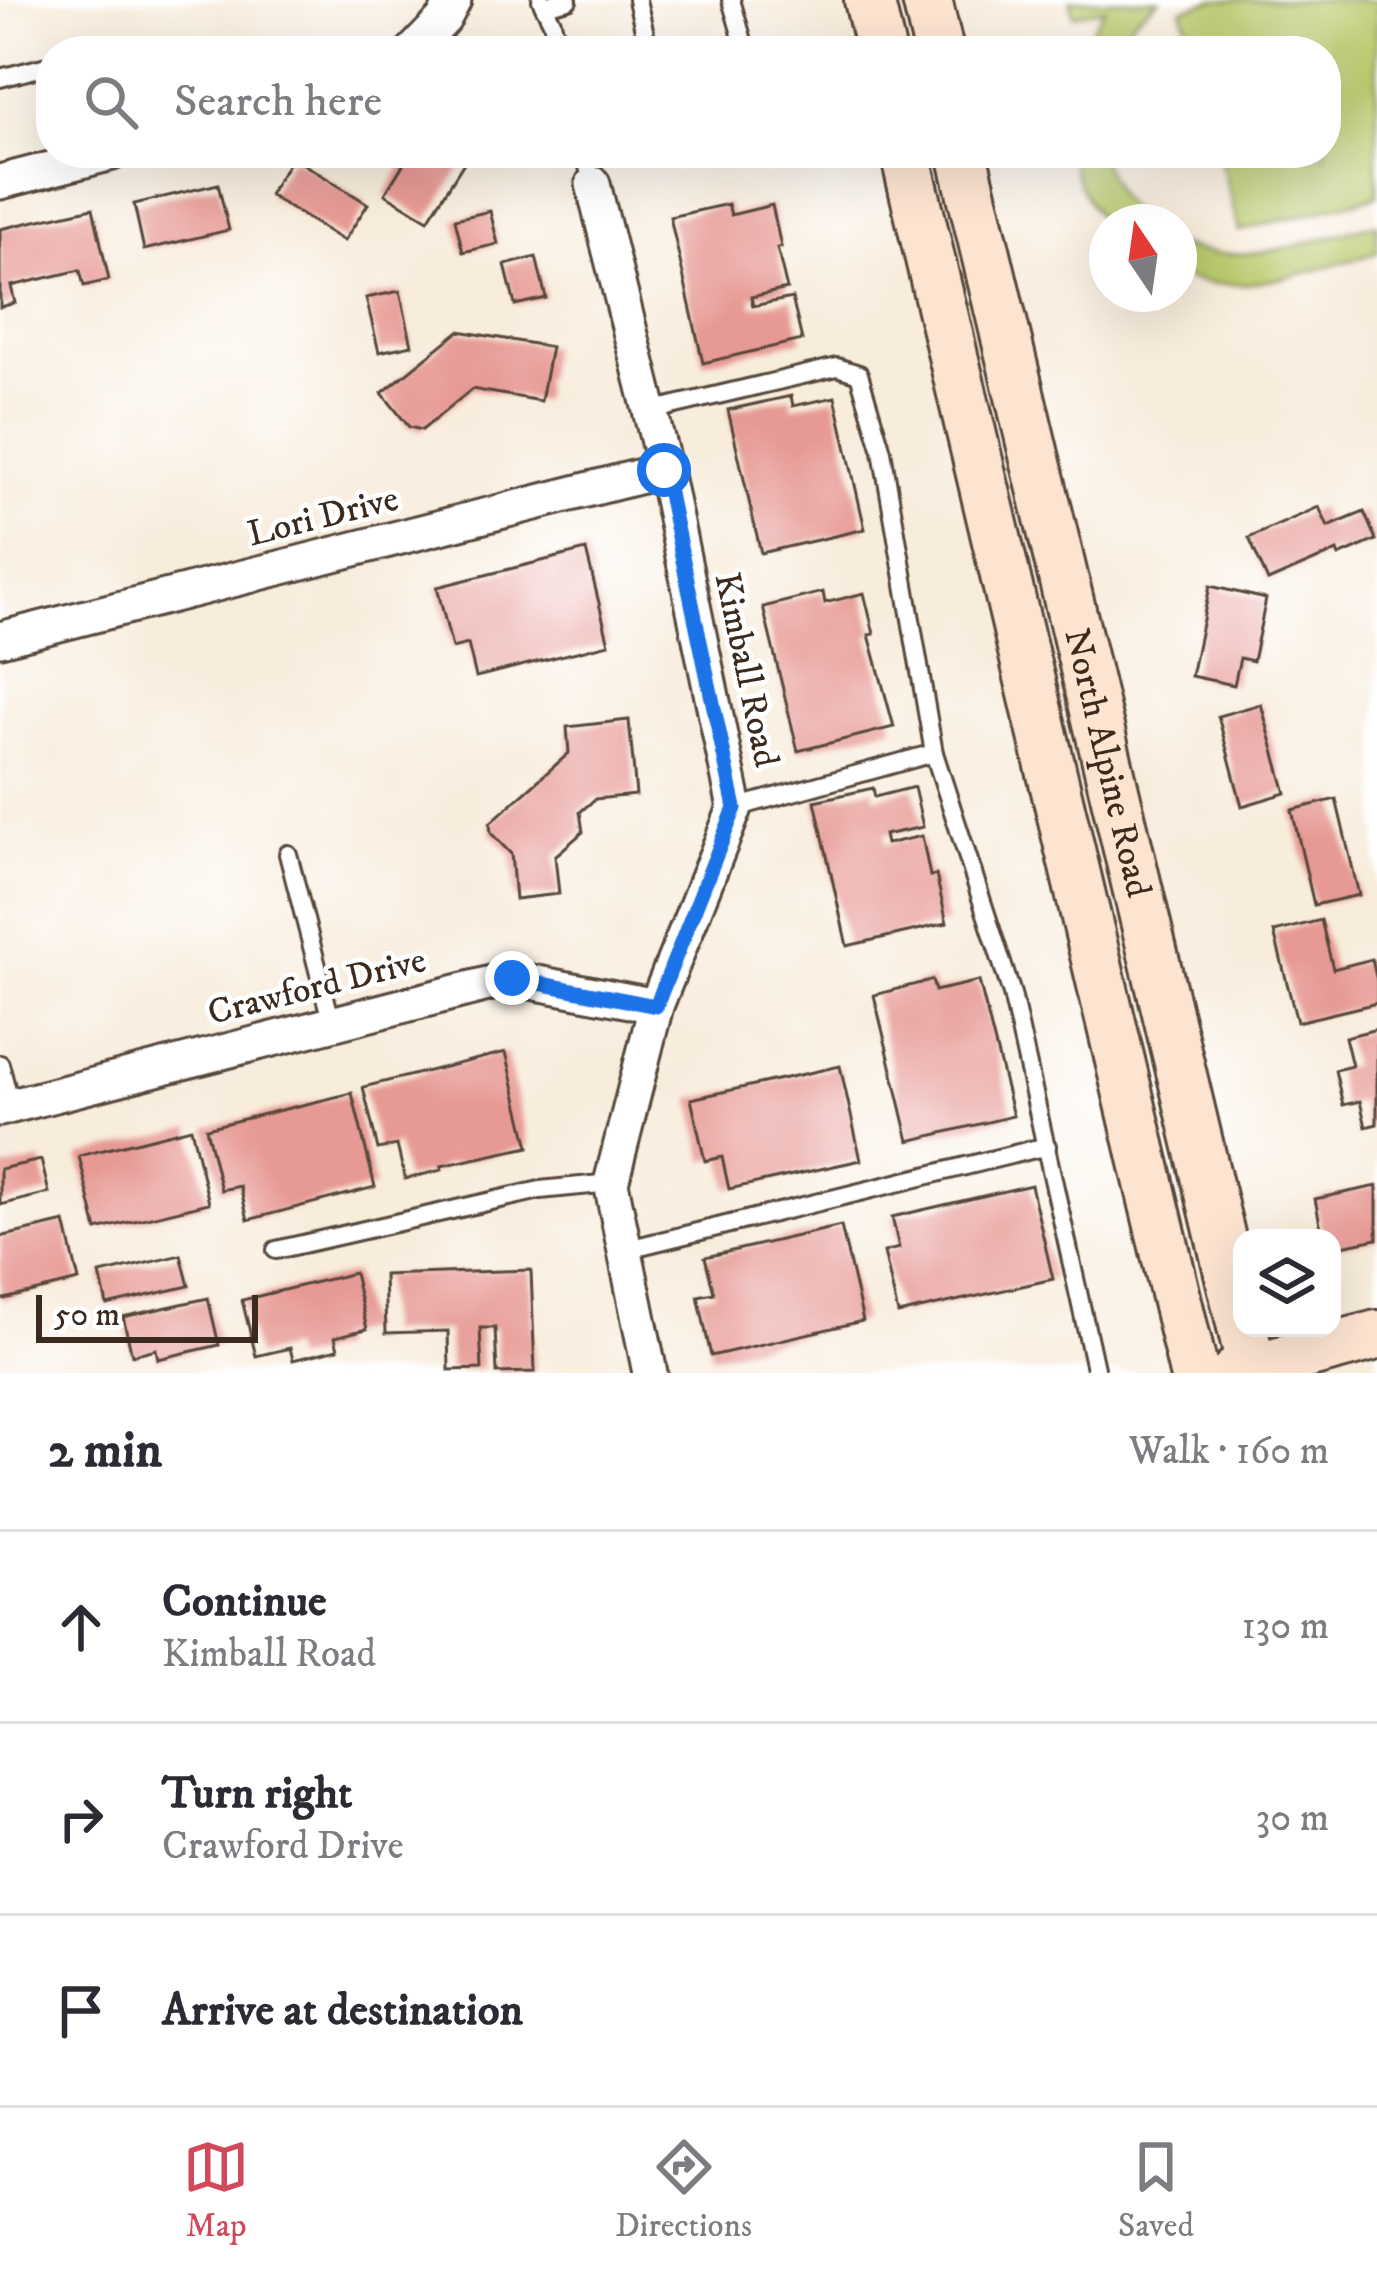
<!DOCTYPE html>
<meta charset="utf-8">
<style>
body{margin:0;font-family:"IM FELL DW Pica",serif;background:#f2f2f3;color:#2b2b33}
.controls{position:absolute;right:36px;bottom:36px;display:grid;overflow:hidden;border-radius:24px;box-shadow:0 12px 48px #0002}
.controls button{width:108px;height:108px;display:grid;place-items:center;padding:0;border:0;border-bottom:3px solid #e1e1e2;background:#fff;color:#2b2b33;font:60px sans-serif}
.compass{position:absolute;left:1089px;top:204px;width:108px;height:108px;border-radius:50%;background:#fff;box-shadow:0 12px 48px #0002;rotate:347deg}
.scale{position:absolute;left:36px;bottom:30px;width:222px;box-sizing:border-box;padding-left:12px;border:6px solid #3b2a1e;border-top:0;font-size:33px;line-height:42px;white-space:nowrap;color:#3b2a1e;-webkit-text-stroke:9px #fff;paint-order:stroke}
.stop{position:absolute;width:36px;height:36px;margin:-27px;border:9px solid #1a73e8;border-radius:50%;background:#fff}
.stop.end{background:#1a73e8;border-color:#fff;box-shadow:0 3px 12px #0008}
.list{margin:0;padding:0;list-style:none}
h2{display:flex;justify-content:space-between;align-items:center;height:156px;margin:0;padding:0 48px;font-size:51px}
h2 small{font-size:39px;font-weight:400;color:#7c7c81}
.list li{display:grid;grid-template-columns:78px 1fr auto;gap:36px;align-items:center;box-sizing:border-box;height:192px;padding:0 48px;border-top:3px solid #e1e1e2}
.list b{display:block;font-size:45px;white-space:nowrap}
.list p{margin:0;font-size:39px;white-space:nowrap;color:#7c7c81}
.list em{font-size:39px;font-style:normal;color:#7c7c81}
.icon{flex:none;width:66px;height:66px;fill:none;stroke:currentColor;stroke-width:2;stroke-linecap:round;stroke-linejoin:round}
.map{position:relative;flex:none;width:1377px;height:1373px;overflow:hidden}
.search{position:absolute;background:#fff;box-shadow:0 12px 48px #0002;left:36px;right:36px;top:36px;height:132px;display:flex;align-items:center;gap:30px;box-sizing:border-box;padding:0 42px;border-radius:48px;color:#7c7c81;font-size:45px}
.sheet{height:732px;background:#fff}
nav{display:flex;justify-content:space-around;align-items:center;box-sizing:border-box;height:168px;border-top:3px solid #e1e1e2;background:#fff;font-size:33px;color:#7c7c81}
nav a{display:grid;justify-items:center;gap:6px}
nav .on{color:#d1495b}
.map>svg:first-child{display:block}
</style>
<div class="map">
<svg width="1377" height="1373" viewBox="0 0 1377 1373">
<rect width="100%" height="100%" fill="#fff"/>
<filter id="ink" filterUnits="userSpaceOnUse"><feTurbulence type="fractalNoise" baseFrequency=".00833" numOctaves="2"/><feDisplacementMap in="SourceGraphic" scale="24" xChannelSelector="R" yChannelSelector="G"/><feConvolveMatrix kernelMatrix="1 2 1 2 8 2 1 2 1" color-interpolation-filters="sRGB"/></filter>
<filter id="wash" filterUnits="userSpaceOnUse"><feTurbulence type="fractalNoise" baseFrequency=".004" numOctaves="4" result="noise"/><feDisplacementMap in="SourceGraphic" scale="48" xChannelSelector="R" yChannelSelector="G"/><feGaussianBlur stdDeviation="2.7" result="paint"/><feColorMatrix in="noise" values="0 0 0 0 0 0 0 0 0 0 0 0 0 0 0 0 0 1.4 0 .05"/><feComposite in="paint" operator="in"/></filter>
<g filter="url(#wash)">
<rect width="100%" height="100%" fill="#f8ecdb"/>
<g fill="#bacb6e" stroke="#7a7a46" stroke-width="3">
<path d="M 1070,0 L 1159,0 L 1135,18 L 1111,51 L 1078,51 L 1105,8 L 1074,15 Z"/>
<path d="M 1215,0 L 1377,0 L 1377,196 L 1239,231 L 1219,153 L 1326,153 L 1326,51 L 1193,51 L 1182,9 Z"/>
<path d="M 1069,153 L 1098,153 L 1118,196 L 1142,222 L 1107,222 L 1107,228 C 1088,206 1075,182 1069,153 Z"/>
<path d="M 1377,223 L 1377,253 C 1314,269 1243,299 1179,276 L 1179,245 C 1245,269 1313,240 1377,223 Z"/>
</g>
<g id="blocks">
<g fill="#e79a95">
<path d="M 410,153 L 470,153 L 428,220 L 385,194 Z"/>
<path d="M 292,157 L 368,204 L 344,241 L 269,195 Z"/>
<path d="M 218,184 L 229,230 L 144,250 L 134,204 Z"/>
<path d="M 728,204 L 731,215 L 772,205 L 781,247 L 777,248 L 787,289 L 751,297 L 753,306 L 792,298 L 802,340 L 703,363 L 670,217 Z"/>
<path d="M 93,208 L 109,280 L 84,286 L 80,270 L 11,286 L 15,303 L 0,307 L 0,229 Z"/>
<path d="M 490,211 L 498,244 L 463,252 L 455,219 Z"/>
<path d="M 536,257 L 546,298 L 515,305 L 505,265 Z"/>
<path d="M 400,291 L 412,345 L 379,352 L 366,298 Z"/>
<path d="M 459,331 L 551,347 L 541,401 L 472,389 L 422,430 L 409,427 L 382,393 Z"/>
<path d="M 791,396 L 793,406 L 835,397 L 865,529 L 761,553 L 728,410 Z"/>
<path d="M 1319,507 L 1328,527 L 1364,512 L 1376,540 L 1339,556 L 1337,551 L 1268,581 L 1249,538 Z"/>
<path d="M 586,550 L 609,644 L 476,677 L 468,644 L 452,648 L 437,587 Z"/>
<path d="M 1210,586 L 1266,599 L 1253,661 L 1240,658 L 1234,685 L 1191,676 Z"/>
<path d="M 823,592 L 825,603 L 864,593 L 874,634 L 869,635 L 894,727 L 798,751 L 763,607 Z"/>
<path d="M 1261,704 L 1286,793 L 1242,806 L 1218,716 Z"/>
<path d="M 629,720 L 636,795 L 595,799 L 580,812 L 583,832 L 555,856 L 559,894 L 515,899 L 511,854 L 491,833 L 490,823 L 569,753 L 567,727 Z"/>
<path d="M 914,787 L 923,827 L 884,835 L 886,844 L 922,836 L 930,876 L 936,875 L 947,923 L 847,946 L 815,801 L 873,788 L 875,797 Z"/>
<path d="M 1336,799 L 1359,895 L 1314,905 L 1292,810 Z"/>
<path d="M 1321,920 L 1333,969 L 1372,959 L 1377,981 L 1377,1003 L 1297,1022 L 1274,932 Z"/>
<path d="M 932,980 L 935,991 L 979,981 L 1013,1116 L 909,1141 L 874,995 Z"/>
<path d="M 1377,1029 L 1377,1124 L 1366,1127 L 1360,1101 L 1343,1105 L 1335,1070 L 1352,1066 L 1345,1037 Z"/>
<path d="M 506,1052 L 529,1147 L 441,1166 L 442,1170 L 405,1179 L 397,1145 L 378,1149 L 363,1087 Z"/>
<path d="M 840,1066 L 861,1160 L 729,1189 L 722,1157 L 705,1161 L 691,1099 Z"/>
<path d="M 352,1093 L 375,1187 L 248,1220 L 240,1186 L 221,1190 L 206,1128 Z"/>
<path d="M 191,1128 L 209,1203 L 97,1230 L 79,1156 Z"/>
<path d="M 41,1160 L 49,1193 L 0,1205 L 0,1169 Z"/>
<path d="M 1031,1185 L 1053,1279 L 898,1314 L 884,1252 L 899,1248 L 892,1217 Z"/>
<path d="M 1377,1186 L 1377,1239 L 1332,1248 L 1332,1238 L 1323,1238 L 1315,1199 Z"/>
<path d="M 65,1222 L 79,1281 L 0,1300 L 0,1237 Z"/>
<path d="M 841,1226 L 863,1321 L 711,1356 L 698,1296 L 714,1293 L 705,1257 Z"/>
<path d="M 181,1255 L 189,1286 L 107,1305 L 100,1274 Z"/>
<path d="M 531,1270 L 535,1372 L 497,1373 L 495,1328 L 480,1328 L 482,1369 L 449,1370 L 448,1331 L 386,1333 L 384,1275 Z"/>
<path d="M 354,1273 L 367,1329 L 335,1337 L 338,1349 L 293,1360 L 290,1348 L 256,1356 L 242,1300 Z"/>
<path d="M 208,1298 L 219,1345 L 158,1359 L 156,1349 L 132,1355 L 123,1317 Z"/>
</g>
</g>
</g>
<g filter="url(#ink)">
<use href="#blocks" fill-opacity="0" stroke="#57473a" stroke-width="3"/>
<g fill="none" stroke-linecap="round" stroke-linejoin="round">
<g stroke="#57473a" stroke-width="22">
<g id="lane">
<path d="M 541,0 L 552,22 L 559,51"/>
<path d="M 637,0 L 649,51"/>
<path d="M 731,0 L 746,51"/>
<path d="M 544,6 L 568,0"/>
<path d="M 0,78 L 51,65"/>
<path d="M 584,153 L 593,184"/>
<path d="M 586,160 L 612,153"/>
<path d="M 650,411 L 837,367 L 859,374 L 882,451 L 934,753"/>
<path d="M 735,808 L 934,753 L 1012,994 L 1096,1373"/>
<path d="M 288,854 L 332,1024"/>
<path d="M 0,1064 L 11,1106"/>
<path d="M 276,1250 L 540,1190 L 611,1183"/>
<path d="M 624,1250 L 1047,1146"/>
</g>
</g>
<g stroke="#57473a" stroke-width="39">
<g id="street">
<path d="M 413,51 L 444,19 L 454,0"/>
<path d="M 0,182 L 112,153"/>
<path d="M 593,184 L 665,470 L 735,808 L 656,1006 L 611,1183 L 650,1373"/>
<path d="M 0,639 L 665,470"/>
<path d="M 0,1109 L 511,978 L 656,1006"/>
</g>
</g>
<g stroke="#57473a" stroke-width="54">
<g id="secondary">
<path d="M 869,0 L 881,51"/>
<path d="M 927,0 L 939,51"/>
<path d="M 905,153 L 1194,1373"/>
<path id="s1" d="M 962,153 L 1253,1373"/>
<path d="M 1235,1373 L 1377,1335"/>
</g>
</g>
<use href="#lane" stroke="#fff" stroke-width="16"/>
<use href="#street" stroke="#fff" stroke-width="33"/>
<use href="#secondary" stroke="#fde4d1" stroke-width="48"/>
</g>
</g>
<g fill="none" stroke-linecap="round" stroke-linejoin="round" filter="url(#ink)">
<path stroke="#1a73e8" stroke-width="15" d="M 512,978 L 656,1006 L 735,808 L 664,470"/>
</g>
<g text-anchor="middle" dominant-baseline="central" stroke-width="9" stroke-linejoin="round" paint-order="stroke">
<g font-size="36" fill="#3b2a1e" stroke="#fff">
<text transform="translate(323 517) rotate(-14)">Lori Drive</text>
<text transform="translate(746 670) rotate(78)">Kimball Road</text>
<text stroke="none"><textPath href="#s1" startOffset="627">North Alpine Road</textPath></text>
<text transform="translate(317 987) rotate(-14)">Crawford Drive</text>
</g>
</g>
</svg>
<div class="controls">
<button><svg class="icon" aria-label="layers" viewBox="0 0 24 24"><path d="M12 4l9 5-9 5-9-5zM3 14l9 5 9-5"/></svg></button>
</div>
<svg class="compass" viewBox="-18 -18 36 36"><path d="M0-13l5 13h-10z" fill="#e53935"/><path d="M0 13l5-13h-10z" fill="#7c7c81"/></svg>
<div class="scale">50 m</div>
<div class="stop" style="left:664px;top:470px"></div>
<div class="stop end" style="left:512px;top:978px"></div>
<div class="search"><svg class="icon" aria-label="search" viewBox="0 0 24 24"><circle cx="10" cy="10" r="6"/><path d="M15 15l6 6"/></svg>Search here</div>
</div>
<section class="sheet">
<h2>2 min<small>Walk · 160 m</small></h2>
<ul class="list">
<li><svg class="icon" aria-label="ahead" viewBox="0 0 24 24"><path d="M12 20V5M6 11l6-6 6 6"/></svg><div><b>Continue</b><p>Kimball Road</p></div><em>130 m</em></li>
<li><svg class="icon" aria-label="right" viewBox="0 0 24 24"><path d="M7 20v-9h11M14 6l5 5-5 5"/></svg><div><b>Turn right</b><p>Crawford Drive</p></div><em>30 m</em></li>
<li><svg class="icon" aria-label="arrive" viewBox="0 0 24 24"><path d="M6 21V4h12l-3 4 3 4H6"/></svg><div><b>Arrive at destination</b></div></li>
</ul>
</section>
<nav>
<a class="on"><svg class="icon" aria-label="map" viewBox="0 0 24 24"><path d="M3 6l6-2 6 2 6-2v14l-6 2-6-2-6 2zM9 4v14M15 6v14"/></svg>Map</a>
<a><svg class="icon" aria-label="directions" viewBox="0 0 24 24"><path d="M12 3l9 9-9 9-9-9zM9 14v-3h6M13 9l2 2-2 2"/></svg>Directions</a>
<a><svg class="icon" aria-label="saved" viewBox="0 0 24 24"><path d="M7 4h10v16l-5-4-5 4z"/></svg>Saved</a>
</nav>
